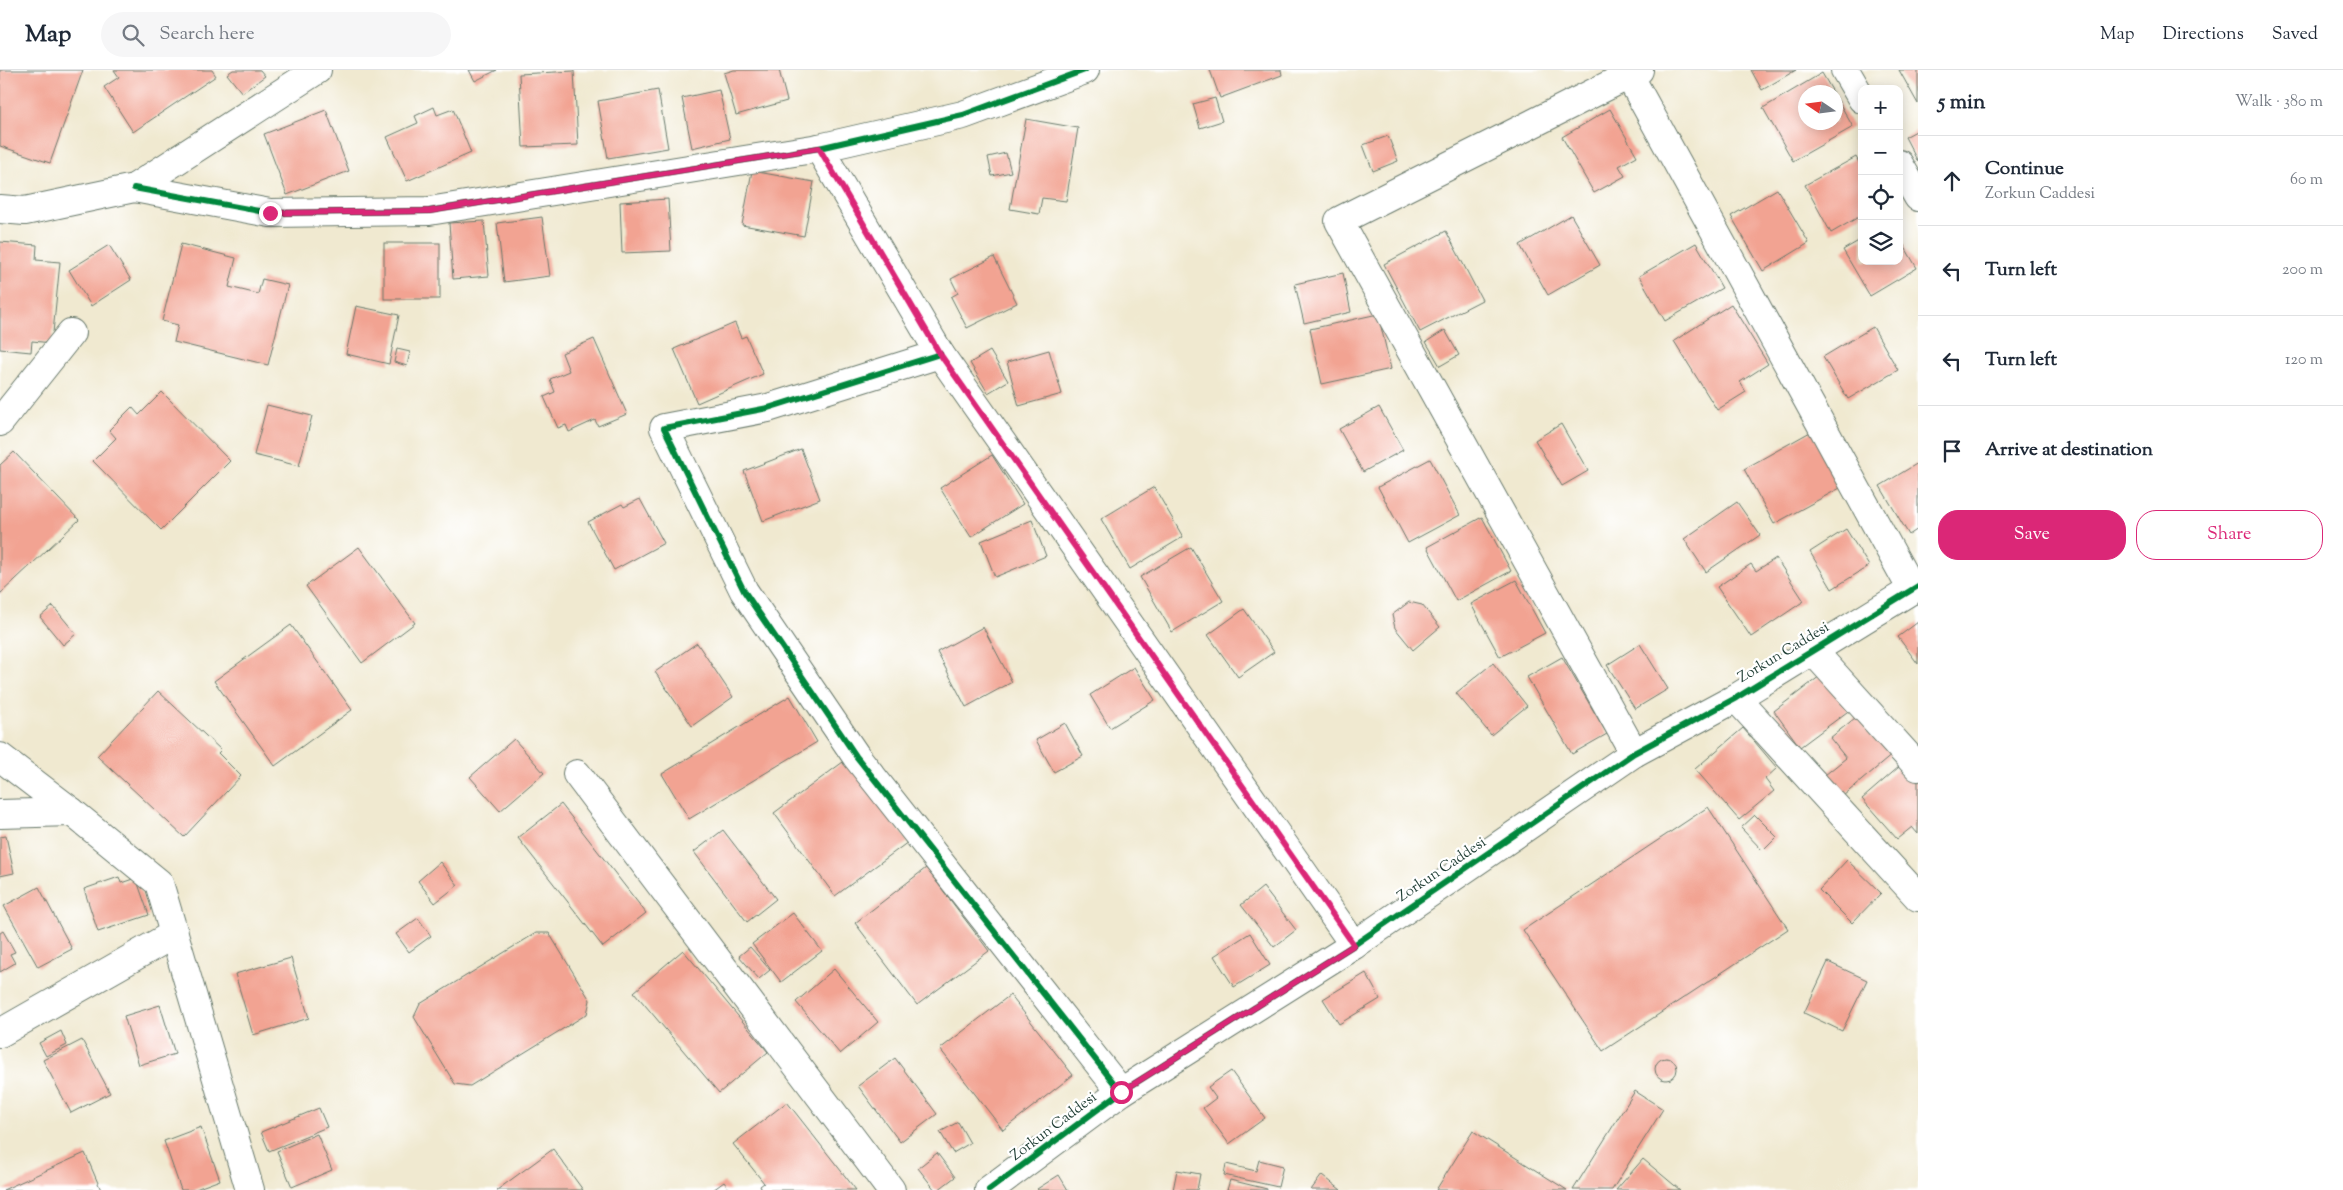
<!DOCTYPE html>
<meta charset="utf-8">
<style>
body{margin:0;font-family:"Sorts Mill Goudy",serif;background:#f6f6f7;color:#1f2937}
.controls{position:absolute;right:15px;top:15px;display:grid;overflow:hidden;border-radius:10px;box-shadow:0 2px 12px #0003}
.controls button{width:45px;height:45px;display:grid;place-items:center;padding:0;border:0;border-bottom:1px solid #e0e1e3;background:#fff;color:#1f2937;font:25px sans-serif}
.compass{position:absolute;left:1798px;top:15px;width:45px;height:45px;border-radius:50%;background:#fff;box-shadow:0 2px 12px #0003;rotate:283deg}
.stop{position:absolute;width:15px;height:15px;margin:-11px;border:4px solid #db2777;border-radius:50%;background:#fff}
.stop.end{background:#db2777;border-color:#fff;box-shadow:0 1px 5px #0008}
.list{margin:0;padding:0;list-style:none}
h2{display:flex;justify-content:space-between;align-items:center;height:65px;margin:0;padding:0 20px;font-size:21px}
h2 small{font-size:16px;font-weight:400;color:#747a83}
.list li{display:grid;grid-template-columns:32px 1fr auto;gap:15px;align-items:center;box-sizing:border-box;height:90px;padding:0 20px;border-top:1px solid #e0e1e3}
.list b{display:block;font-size:19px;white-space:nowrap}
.list p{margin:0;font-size:16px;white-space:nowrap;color:#747a83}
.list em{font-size:16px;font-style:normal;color:#747a83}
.actions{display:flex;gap:10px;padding:15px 20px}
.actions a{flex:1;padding:11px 0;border:1px solid #db2777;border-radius:20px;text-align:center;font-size:18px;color:#db2777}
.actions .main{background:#db2777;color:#fff}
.icon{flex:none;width:28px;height:28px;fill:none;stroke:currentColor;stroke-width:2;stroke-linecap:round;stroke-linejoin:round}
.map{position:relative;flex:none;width:1918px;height:1120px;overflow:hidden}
header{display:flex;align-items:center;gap:30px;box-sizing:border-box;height:70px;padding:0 25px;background:#fff;border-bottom:1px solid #e0e1e3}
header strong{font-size:24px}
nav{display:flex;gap:28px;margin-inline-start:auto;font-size:18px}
.search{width:350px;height:45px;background:#f6f6f7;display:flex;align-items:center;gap:12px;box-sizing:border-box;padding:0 18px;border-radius:28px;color:#747a83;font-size:19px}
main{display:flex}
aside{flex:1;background:#fff}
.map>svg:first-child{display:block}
</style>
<header>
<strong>Map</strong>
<div class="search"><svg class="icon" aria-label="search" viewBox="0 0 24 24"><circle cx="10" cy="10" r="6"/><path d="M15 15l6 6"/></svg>Search here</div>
<nav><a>Map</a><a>Directions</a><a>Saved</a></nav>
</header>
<main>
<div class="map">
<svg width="1918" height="1120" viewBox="0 0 1918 1120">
<rect width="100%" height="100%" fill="#fff"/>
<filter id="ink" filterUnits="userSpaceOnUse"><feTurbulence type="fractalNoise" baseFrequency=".02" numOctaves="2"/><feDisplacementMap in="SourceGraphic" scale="10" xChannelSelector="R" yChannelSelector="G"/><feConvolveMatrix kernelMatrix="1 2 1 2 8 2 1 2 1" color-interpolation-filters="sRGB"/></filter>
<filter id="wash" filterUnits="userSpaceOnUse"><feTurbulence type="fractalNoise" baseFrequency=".0096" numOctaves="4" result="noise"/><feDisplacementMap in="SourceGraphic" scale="20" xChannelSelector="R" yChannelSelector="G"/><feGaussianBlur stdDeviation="1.12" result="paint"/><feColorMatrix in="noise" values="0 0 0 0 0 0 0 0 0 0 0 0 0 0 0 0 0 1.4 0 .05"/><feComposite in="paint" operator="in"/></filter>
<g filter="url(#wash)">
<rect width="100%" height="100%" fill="#f0e9d0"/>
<g id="blocks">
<g fill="#f2a392">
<path d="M 0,0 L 83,0 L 50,93 L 0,76 Z"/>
<path d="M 114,0 L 212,0 L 216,6 L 133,62 L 104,17 L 119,7 Z"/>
<path d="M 233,0 L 260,0 L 265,6 L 242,23 L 227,4 Z"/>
<path d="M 469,0 L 497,0 L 475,11 Z"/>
<path d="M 734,0 L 779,0 L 787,31 L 736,45 L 724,3 Z"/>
<path d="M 1210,0 L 1281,0 L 1282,5 L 1220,28 Z"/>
<path d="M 1751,0 L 1796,0 L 1762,20 Z"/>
<path d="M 1899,0 L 1918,0 L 1918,34 Z"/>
<path d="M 574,1 L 578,75 L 523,77 L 519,4 Z"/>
<path d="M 1822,3 L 1833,22 L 1806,22 L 1806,52 L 1836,52 L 1836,27 L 1853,57 L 1793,91 L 1763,38 Z"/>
<path d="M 658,20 L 668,78 L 608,88 L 598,31 Z"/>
<path d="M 719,20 L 730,69 L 692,78 L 682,28 Z"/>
<path d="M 1215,28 L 1222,51 L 1200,58 L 1193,34 Z"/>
<path d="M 434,37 L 437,45 L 453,39 L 471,83 L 407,111 L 387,67 L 418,53 L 415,46 Z"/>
<path d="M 1610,39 L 1637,86 L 1619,96 L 1625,106 L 1594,123 L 1562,67 Z"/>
<path d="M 326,40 L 349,101 L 287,125 L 264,64 Z"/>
<path d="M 1026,49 L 1078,58 L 1066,131 L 1042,128 L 1039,144 L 1010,139 Z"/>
<path d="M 1918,60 L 1918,92 L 1905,67 Z"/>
<path d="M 1388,66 L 1398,91 L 1373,101 L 1363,75 Z"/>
<path d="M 1006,83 L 1011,102 L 992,106 L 988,87 Z"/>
<path d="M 1856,87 L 1862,98 L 1862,145 L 1831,163 L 1805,115 Z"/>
<path d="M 752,101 L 814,112 L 804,166 L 742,155 Z"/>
<path d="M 1777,119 L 1809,173 L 1763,201 L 1731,146 Z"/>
<path d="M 668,129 L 671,181 L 622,183 L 620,132 Z"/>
<path d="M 1571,145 L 1600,195 L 1548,225 L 1520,175 Z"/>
<path d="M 542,147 L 550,206 L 504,212 L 497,153 Z"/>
<path d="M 484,151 L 489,206 L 453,209 L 449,153 Z"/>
<path d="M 1446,161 L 1482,230 L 1420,262 L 1384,194 Z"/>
<path d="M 1899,167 L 1917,198 L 1870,226 L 1843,180 L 1862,169 L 1862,191 L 1899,191 Z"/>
<path d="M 0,172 L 37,175 L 36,190 L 60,192 L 52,273 L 32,271 L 31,282 L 0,279 Z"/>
<rect x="384" y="173" width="56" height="56"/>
<path d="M 1696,173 L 1722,218 L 1665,251 L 1639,206 Z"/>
<path d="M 181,174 L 236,188 L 229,217 L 258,224 L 262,209 L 288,215 L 268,295 L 174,272 L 178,255 L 162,251 Z"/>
<path d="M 109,175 L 131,210 L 91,236 L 69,200 Z"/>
<path d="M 994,187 L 1017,233 L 967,258 L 951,227 L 958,223 L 951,209 Z"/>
<path d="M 1343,203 L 1351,242 L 1304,253 L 1295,214 Z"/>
<path d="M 1731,234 L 1768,294 L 1740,312 L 1746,322 L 1717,340 L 1674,271 Z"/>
<path d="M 356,236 L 399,245 L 389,294 L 346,284 Z"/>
<path d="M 1378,244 L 1391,299 L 1322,314 L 1310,259 Z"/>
<path d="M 735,253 L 741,268 L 746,266 L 763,304 L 697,333 L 674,279 Z"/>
<path d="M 1873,257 L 1898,300 L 1848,329 L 1823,287 Z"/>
<path d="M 1445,260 L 1459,285 L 1440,296 L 1426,272 Z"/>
<path d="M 594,269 L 627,344 L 598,356 L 595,350 L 569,362 L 566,355 L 558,358 L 544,327 L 555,322 L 550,309 L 569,301 L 562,283 Z"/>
<path d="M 397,279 L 410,282 L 407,296 L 394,292 Z"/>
<path d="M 1049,280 L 1062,324 L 1019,336 L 1007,292 Z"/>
<path d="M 990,281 L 1008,311 L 988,323 L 970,293 Z"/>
<path d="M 162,322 L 230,391 L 161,460 L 93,391 L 116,368 L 109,360 L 132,337 L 139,345 Z"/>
<path d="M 267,335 L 312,346 L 299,396 L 254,385 Z"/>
<path d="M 1379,337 L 1403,380 L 1363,402 L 1339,359 Z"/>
<path d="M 1561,354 L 1588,401 L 1562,416 L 1535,370 Z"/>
<path d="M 1812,361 L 1842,417 L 1774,454 L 1744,399 Z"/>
<path d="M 801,379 L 820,429 L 763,451 L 744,401 Z"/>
<path d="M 14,382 L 79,450 L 0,524 L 0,395 Z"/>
<path d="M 992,385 L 1023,434 L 971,467 L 940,418 Z"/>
<path d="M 1430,389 L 1460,445 L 1408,473 L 1378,417 Z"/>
<path d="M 1918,393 L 1918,459 L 1909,465 L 1880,416 Z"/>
<path d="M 1154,417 L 1183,467 L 1130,499 L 1101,449 Z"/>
<path d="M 640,429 L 664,473 L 614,500 L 588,452 L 622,434 L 624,437 Z"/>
<path d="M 1737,432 L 1760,465 L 1706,502 L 1684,469 Z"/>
<path d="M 1482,447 L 1511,501 L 1456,531 L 1427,477 Z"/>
<path d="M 1032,450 L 1046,486 L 995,507 L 981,471 Z"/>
<path d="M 1846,459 L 1869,496 L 1832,519 L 1810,482 Z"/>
<path d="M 359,477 L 415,553 L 362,593 L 306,516 Z"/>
<path d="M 1191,477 L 1223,531 L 1172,562 L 1140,507 Z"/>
<path d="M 1776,488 L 1804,531 L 1751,567 L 1717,517 L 1751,494 L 1756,501 Z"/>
<path d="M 1516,510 L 1545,563 L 1500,587 L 1471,534 Z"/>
<path d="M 1409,532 L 1422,535 L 1440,557 L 1413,580 L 1395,558 L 1392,545 Z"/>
<path d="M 53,536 L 76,564 L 63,575 L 40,547 Z"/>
<path d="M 1244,539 L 1274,582 L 1238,607 L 1208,565 Z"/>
<path d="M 1918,552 L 1918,594 L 1898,567 Z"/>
<path d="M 291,555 L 352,640 L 275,696 L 214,611 Z"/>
<path d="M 983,557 L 1012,612 L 966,637 L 937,582 Z"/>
<path d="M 697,573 L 733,627 L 692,656 L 655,602 Z"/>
<path d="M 1640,574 L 1668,619 L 1635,639 L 1607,595 Z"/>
<path d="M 1562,587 L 1607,664 L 1572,684 L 1527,607 Z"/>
<path d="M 1493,593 L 1527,636 L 1491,665 L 1456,623 Z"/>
<path d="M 1134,597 L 1155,630 L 1110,658 L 1090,625 Z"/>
<path d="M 1824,603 L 1851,639 L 1800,677 L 1774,641 Z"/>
<path d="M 158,621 L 221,680 L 218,683 L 241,706 L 184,767 L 97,686 Z"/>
<path d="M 790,626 L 817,672 L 689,749 L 662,704 Z"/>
<path d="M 1860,644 L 1893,684 L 1843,726 L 1825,705 L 1846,688 L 1830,668 Z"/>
<path d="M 1065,653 L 1083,686 L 1054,702 L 1036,670 Z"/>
<path d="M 1743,658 L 1777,698 L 1765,709 L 1774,721 L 1739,750 L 1695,699 Z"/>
<path d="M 514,669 L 544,703 L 500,741 L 470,707 Z"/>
<path d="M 847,689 L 908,772 L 835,826 L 774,743 Z"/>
<path d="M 1907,690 L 1918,703 L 1918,764 L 1912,757 L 1897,769 L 1862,729 Z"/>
<path d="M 561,734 L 646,843 L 603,877 L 518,768 Z"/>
<path d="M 1708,737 L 1788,859 L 1603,981 L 1523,860 Z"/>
<path d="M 1755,745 L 1777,767 L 1763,781 L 1741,758 Z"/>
<path d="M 723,760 L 776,829 L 747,852 L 694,782 Z"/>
<path d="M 6,766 L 14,803 L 0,806 L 0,767 Z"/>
<path d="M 1847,790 L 1881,823 L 1852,853 L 1819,820 Z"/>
<path d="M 440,792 L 458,815 L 435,833 L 418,811 Z"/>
<path d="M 926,798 L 989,881 L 917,935 L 855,853 Z"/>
<path d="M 119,807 L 121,813 L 136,808 L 149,845 L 98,862 L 84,819 Z"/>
<path d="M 39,817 L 72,879 L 38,897 L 4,836 Z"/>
<path d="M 1263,817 L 1296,860 L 1274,877 L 1241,835 Z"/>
<path d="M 793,843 L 822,881 L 781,912 L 752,874 Z"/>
<path d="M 418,848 L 431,866 L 409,882 L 396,864 Z"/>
<path d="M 3,861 L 15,882 L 10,884 L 15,893 L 0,902 L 0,863 Z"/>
<path d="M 536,863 L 549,863 L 590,930 L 587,944 L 470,1016 L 455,1014 L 414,947 L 420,934 Z"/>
<path d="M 1250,863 L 1270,895 L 1234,917 L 1214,886 Z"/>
<path d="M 750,877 L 770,900 L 759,909 L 739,886 Z"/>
<path d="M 683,880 L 768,982 L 719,1023 L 634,922 Z"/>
<path d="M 291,888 L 309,948 L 253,965 L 235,904 Z"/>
<path d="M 1828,892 L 1867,910 L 1842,961 L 1804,943 Z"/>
<path d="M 834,899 L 878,952 L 840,984 L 796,932 Z"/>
<path d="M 1366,903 L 1380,929 L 1339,954 L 1323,929 Z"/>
<path d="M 1010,925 L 1073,1005 L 1003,1060 L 940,979 Z"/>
<path d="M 160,935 L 175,984 L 139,995 L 124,946 Z"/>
<path d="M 61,961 L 67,975 L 46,986 L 39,973 Z"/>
<path d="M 82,970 L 110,1023 L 71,1043 L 43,990 Z"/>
<path d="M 895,988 L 937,1044 L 900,1072 L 858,1016 Z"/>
<circle cx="1666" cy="999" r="11"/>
<path d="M 1231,1001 L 1265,1048 L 1229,1074 L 1203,1038 L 1216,1028 L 1208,1017 Z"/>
<path d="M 1635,1021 L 1663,1039 L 1612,1120 L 1573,1120 Z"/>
<path d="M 787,1032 L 856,1120 L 762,1120 L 760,1116 L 764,1113 L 733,1074 Z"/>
<path d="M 319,1038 L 327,1057 L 269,1081 L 261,1062 Z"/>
<path d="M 958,1052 L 970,1073 L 953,1083 L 940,1062 Z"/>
<path d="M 201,1057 L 220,1110 L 193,1120 L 181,1120 L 164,1071 Z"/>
<path d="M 1473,1061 L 1567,1120 L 1436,1120 Z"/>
<path d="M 317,1064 L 332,1100 L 292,1117 L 277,1081 Z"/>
<path d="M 553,1079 L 583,1120 L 497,1120 Z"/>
<path d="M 85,1083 L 101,1120 L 3,1120 Z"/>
<path d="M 937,1083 L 955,1107 L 938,1120 L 935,1120 L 918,1098 Z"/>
<path d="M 1643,1089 L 1680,1120 L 1616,1120 Z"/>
<path d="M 1259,1090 L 1283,1096 L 1278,1117 L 1224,1105 L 1226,1094 L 1256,1101 Z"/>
<path d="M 1177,1100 L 1200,1104 L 1197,1120 L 1173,1120 Z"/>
<path d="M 1059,1105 L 1068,1120 L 1038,1120 L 1037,1119 Z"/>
<path d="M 1322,1105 L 1341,1120 L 1311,1120 Z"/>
<path d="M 1230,1110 L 1267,1119 L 1267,1120 L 1227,1120 Z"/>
<path d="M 724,1112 L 730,1120 L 713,1120 Z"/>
</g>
</g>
</g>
<g filter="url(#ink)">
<use href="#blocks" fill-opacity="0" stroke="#68796b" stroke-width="1"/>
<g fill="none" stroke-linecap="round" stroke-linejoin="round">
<g stroke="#68796b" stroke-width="30">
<g id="minor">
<path d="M 1845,0 L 1862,29"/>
<path d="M 1629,5 L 1912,520"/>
<path d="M 819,78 L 940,284 L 1354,875"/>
<path d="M 1899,94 L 1918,127"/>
<path d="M 134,118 L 270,143 L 429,141 L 819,78 L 963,45 L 1085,0"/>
<path d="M 0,139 L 25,141 L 134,118 L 317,0"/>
<path d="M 940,284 L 768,338 L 664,358 L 744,521 L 856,686 L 1121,1022"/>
<path d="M 0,352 L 71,263"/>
<path d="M 1813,581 L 1918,697"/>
<path d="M 1736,628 L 1918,827"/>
<path d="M 1634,683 L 1339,151 L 1639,0"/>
<path d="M 0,687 L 72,742 L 159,813 L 250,1120"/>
<path d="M 577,704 L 891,1120"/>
<path d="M 0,744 L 72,742"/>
<path d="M 0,963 L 174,864"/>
<path d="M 989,1120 L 1121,1022 L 1354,875 L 1634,683 L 1736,628 L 1918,516"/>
</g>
</g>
<use href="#minor" stroke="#fff" stroke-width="28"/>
<g stroke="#fff" stroke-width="9">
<g id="cycleway">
<path d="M 134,118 L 270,143 L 429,141 L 819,78 L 963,45 L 1085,0"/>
<path d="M 940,284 L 768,338 L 664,358 L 744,521 L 856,686 L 1121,1022"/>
<path d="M 989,1120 L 1121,1022 L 1354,875 L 1634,683 L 1736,628 L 1918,516"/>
</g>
</g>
<use href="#cycleway" stroke="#00873e" stroke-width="6"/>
</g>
</g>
<g fill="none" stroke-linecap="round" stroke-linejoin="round" filter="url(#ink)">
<path stroke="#db2777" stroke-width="6" d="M 270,143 L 430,141 L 819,78 L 940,284 L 1354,875 L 1121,1022"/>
</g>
<g text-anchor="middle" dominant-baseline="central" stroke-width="4.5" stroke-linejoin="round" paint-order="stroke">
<g font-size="15" fill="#1f3d34" stroke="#fff">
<text transform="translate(1784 583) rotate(-31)">Zorkun Caddesi</text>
<text transform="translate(1442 800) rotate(-34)">Zorkun Caddesi</text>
<text transform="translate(1054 1057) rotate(-37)">Zorkun Caddesi</text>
</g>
</g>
</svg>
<div class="controls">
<button>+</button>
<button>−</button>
<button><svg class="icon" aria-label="locate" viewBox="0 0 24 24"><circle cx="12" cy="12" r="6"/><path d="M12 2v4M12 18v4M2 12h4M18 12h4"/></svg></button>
<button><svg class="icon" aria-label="layers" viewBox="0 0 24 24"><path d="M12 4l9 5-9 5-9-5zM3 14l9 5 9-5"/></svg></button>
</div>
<svg class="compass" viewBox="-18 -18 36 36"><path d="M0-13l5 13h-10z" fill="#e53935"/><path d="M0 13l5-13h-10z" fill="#747a83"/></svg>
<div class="stop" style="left:1121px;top:1022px"></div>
<div class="stop end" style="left:270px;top:143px"></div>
</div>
<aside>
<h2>5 min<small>Walk · 380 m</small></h2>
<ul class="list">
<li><svg class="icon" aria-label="ahead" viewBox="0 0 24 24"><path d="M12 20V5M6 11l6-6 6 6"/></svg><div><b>Continue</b><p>Zorkun Caddesi</p></div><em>60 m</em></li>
<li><svg class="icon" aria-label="left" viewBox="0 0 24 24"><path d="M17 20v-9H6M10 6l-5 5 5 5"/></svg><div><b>Turn left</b></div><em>200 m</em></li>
<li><svg class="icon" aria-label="left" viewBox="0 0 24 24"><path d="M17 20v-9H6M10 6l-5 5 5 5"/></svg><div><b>Turn left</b></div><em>120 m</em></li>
<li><svg class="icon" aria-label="arrive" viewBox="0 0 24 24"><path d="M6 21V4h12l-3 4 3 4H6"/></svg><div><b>Arrive at destination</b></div></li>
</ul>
<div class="actions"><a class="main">Save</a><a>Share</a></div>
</aside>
</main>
